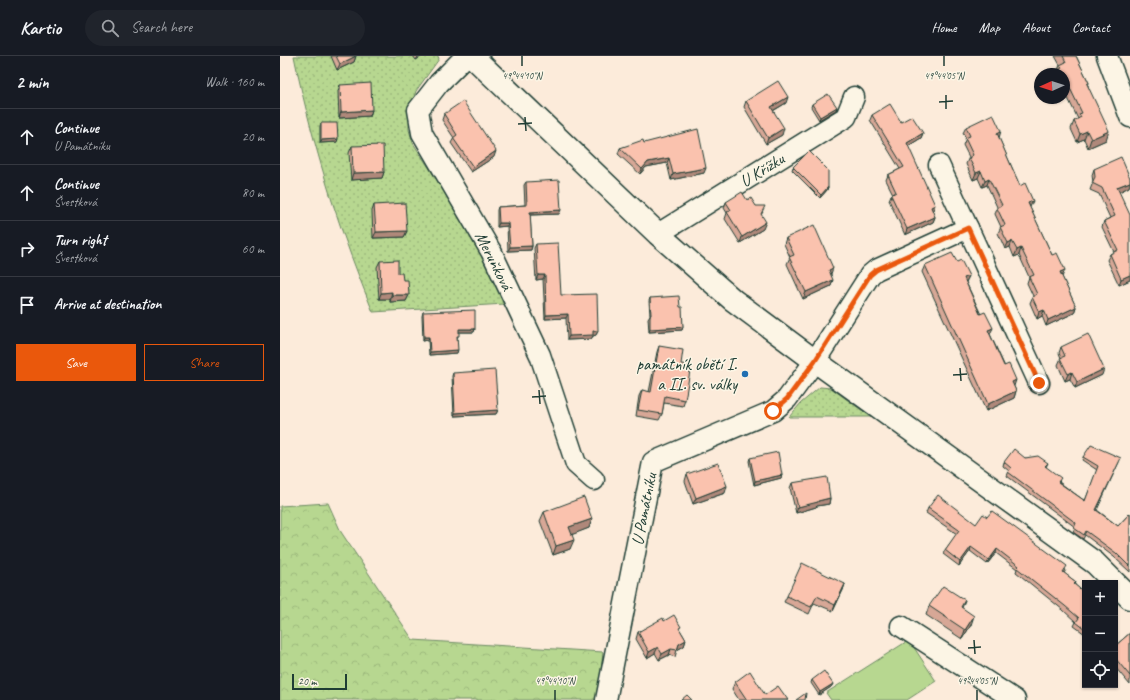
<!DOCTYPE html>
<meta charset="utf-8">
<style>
body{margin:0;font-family:Caveat,sans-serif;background:#20242c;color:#f1f3f6}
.controls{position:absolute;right:12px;bottom:12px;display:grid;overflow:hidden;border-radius:0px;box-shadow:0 1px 3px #0004}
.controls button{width:36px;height:36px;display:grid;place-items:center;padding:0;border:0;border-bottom:1px solid #363941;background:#171b24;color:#f1f3f6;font:20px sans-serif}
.compass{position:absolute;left:754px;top:12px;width:36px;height:36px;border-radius:50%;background:#171b24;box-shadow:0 1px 3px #0004;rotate:267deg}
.scale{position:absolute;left:12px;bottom:10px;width:55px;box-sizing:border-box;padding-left:4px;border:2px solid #1f3d34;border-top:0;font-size:11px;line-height:14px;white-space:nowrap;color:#1f3d34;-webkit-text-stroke:3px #fcf5e5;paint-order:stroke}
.stop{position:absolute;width:12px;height:12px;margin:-9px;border:3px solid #ea580c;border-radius:50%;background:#fff}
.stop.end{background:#ea580c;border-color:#fff;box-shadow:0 1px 4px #0008}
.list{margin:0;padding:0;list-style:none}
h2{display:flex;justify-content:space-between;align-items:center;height:52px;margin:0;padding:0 16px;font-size:17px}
h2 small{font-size:13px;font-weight:400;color:#9ea1a6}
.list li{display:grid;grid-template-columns:26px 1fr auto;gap:12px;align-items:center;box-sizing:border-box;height:56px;padding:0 16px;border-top:1px solid #363941}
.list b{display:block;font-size:15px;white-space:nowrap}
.list p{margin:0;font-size:13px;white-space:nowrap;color:#9ea1a6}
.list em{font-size:13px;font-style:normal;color:#9ea1a6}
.actions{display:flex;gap:8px;padding:12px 16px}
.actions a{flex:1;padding:9px 0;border:1px solid #ea580c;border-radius:0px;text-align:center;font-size:14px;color:#ea580c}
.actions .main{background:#ea580c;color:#fff}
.icon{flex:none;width:22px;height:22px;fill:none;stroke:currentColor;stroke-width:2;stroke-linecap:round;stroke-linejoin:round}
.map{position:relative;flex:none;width:850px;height:644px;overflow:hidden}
header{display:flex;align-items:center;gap:24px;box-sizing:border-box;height:56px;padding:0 20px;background:#171b24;border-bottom:1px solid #363941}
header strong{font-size:19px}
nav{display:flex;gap:22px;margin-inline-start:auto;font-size:14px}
.search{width:280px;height:36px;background:#20242c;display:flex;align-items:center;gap:10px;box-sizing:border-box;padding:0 14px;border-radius:22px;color:#9ea1a6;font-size:15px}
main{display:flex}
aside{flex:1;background:#171b24}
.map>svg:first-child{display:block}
</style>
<header>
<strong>Kartio</strong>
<div class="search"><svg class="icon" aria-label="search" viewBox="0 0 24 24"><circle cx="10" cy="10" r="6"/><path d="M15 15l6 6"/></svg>Search here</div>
<nav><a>Home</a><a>Map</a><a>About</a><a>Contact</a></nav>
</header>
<main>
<aside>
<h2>2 min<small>Walk · 160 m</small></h2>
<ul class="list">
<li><svg class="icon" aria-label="ahead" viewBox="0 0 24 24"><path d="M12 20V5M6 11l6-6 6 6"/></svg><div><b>Continue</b><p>U Památníku</p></div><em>20 m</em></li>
<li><svg class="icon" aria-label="ahead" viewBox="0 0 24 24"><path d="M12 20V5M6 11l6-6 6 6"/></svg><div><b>Continue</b><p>Švestková</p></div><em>80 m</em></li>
<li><svg class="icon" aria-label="right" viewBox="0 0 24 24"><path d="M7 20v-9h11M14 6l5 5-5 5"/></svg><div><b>Turn right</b><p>Švestková</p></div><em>60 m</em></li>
<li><svg class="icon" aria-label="arrive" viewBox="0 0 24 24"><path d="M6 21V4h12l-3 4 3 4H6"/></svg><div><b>Arrive at destination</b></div></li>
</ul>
<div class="actions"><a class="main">Save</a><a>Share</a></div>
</aside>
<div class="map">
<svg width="850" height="644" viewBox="0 0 850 644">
<defs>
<pattern id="grass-dots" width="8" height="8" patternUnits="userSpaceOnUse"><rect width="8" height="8" fill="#b7d790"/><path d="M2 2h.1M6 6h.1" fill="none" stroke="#9db97d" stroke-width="1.8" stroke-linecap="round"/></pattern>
<pattern id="forest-crowns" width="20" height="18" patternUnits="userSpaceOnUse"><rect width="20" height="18" fill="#b7d790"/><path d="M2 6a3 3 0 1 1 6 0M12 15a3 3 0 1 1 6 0" fill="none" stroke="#9db97d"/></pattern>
</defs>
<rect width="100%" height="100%" fill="#fcebda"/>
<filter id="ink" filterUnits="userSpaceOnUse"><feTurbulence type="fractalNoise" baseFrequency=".025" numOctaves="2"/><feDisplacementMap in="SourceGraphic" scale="8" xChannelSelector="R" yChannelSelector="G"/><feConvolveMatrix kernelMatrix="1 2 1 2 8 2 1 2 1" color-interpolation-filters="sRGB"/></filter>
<g filter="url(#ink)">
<g fill="url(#grass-dots)" stroke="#6b8a62">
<path d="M 14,0 L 158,0 L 159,3 L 136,35 L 129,57 L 129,74 L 133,87 L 166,138 L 203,201 L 225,248 L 93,256 C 78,219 64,182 52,145 C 37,97 24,49 14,0 Z"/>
<path d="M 540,331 L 551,332 L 591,361 L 509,361 L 521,347 Z"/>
</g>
<path fill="url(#forest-crowns)" stroke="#6b8a62" d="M 48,447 L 61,476 L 133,584 L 323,596 L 318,644 L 0,644 L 0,450 Z"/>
<path fill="#b7d790" stroke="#6b8a62" d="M 629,584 L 656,625 L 627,644 L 551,644 L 546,637 Z"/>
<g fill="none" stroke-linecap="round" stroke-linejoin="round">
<g stroke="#1f3d34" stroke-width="23">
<g id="street">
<path d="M 186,0 L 159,27 L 138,54 L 142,77 L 212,197 L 260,299 L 296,408 L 314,424"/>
<path d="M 827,0 L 850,61"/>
<path d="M 659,109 L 759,327"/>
<path d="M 378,178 L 566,61 L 574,41"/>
<path d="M 621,570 L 735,644"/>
<path d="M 326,644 L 373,406 L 493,355 L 507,343 L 535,305 L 590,219 L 596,214 L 688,172"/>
</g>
</g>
<g stroke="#1f3d34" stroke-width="25">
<path id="secondary" d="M 192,0 L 378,178 L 453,244 L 535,305 L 815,507 L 850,542"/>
</g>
<use href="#street" stroke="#fcf5e5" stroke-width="20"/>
<use href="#secondary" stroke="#fcf5e5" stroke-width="22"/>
</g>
<g fill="#d7a796" stroke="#1f3d34">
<path d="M 51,0 L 76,0 L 74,6 L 57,14 Z"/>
<path d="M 133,0 L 142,0 L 136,4 Z"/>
<path d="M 775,0 L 796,0 L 809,27 L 808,30 L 826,84 L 808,92 L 804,83 L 797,86 L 791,73 L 794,65 L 798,63 L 784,34 L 784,18 L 773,18 L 774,16 L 778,14 L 780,9 Z"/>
<path d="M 60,29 L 92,54 L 90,60 L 59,62 L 58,35 Z"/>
<path d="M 466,45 L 506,47 L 493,55 L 502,79 L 486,88 L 464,51 Z"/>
<path d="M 532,48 L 557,51 L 556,54 L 539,64 L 531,51 Z"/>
<path d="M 164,58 L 214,101 L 191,116 L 171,87 L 174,82 L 162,64 Z"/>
<path d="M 592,59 L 621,66 L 643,77 L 641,82 L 628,90 L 653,154 L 652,155 L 655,161 L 653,166 L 625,179 L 609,144 L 611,139 L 613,138 L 606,124 L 608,119 L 620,113 L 590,64 Z"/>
<path d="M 41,67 L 57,86 L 40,87 L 40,70 Z"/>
<path d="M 686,71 L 719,82 L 740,130 L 796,251 L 794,257 L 766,270 L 762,260 L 757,263 L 750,247 L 753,240 L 747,227 L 749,221 L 739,199 L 734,201 L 730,191 L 725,193 L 718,177 L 721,171 L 715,158 L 717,151 L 707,129 L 702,131 L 698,122 L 693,124 L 686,108 L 689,101 L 683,89 L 686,82 L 683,77 Z"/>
<path d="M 364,87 L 424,117 L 391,124 L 387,107 L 366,111 L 360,118 L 338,98 L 340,92 Z"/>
<path d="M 72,90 L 104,116 L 102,122 L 71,124 L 69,97 Z"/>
<path d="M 513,111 L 548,131 L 547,134 L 540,142 L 512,114 Z"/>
<path d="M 814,113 L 850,122 L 850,128 L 849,131 L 839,136 L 850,224 L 839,229 L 827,204 L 830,198 L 834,196 L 822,171 L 824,165 L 830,162 L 819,138 L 810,134 L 813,126 L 812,119 Z"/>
<path d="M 246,126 L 279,158 L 250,159 L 252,190 L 251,194 L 228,195 L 227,170 L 217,171 L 217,154 L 218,151 L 245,149 L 244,129 Z"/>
<path d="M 467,144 L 476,150 L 483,156 L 481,159 L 483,173 L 460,187 L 445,163 L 447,157 L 444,152 L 446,146 Z"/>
<path d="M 94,149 L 127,175 L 124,181 L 93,182 L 92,155 Z"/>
<path d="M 506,182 L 551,218 L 551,230 L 523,243 L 507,208 L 510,201 L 504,188 Z"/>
<path d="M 256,188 L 281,239 L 318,275 L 316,279 L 313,280 L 311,283 L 287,284 L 286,262 L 265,263 L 263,223 L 256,224 L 254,192 Z"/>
<path d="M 100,205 L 118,217 L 123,224 L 129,239 L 126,245 L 110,246 L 110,243 L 99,243 L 97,211 Z"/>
<path d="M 677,206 L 689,220 L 686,226 L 710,278 L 736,335 L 734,342 L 706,355 L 642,216 L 645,209 Z"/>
<path d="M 370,242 L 400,251 L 403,271 L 402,274 L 369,276 L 368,262 L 370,259 L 369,245 Z"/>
<path d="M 143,256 L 195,273 L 194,276 L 179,276 L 177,283 L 177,297 L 149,299 L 148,284 L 143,285 L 142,260 Z"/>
<path d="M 379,290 L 401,308 L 405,344 L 403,350 L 384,347 L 382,358 L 379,364 L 356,360 L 359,340 L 362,334 L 369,336 L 377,296 Z"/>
<path d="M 781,291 L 822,319 L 795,332 L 790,323 L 785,325 L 778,309 L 781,302 L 779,297 Z"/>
<path d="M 173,317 L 218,354 L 216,358 L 174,360 L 172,320 Z"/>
<path d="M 803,401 L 839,406 L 817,454 L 838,470 L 850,457 L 850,516 L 834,501 L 805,479 L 803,483 L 793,476 L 795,471 L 727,420 L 729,415 L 723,410 L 724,406 L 745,402 L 768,407 L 766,411 L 780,425 L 779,426 L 805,445 L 817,414 L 802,404 Z"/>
<path d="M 470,402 L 502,419 L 501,422 L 474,429 L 469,405 Z"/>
<path d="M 407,418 L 445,437 L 413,448 L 405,425 Z"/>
<path d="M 512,427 L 550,442 L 549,448 L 537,450 L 536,451 L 516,457 L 510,432 Z"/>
<path d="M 648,452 L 696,468 L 786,514 L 784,517 L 796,526 L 795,529 L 805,537 L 805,578 L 794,570 L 796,566 L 783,554 L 736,516 L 737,513 L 716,497 L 707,508 L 690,495 L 679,510 L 663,498 L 665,494 L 677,478 L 646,457 Z"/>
<path d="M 264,456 L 312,463 L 309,472 L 292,478 L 290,493 L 273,499 L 260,465 Z"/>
<path d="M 565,528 L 563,534 L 553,555 L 534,547 L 529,558 L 504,546 L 507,540 Z"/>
<path d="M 685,544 L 682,552 L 691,569 L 682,583 L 646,559 L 649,550 Z"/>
<path d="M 384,565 L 400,574 L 406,584 L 404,590 L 397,594 L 395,601 L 389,599 L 379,604 L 375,597 L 367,602 L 356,583 L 358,576 Z"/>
<path d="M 850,577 L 850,629 L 835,611 L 835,590 Z"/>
<path d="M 532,624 L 553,628 L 551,631 L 539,639 L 531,627 Z"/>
<path d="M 455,626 L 485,639 L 508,644 L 459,644 L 452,633 Z"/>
</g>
<g fill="#af887a" stroke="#1f3d34">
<path d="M 76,0 L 74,6 L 57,14 L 60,8 Z"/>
<path d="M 139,0 L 142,0 L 136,4 L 138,1 Z"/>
<path d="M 787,26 L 784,34 L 784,27 Z"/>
<path d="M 508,41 L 506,47 L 489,57 L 491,51 Z"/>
<path d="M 557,51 L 556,54 L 539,64 L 540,61 Z"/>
<path d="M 92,54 L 90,60 L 59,62 L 61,56 Z"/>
<path d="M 504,72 L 502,79 L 486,88 L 488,82 Z"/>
<path d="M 721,75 L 719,82 L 714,84 L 717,77 Z"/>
<path d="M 807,75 L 804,83 L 797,86 L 800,78 Z"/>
<path d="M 829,75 L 826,84 L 808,92 L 811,83 Z"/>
<path d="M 643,77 L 641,82 L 625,92 L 627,87 Z"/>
<path d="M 58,83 L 57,86 L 40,87 L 41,84 Z"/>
<path d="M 216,95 L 214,101 L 191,116 L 193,111 Z"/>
<path d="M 389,102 L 387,107 L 366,111 L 360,118 L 362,113 L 368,106 Z"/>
<path d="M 426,112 L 424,117 L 391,124 L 393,118 Z"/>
<path d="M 701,115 L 698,122 L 693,124 L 696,117 Z"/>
<path d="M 104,116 L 102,122 L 71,124 L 73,117 Z"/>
<path d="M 709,123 L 707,129 L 702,131 L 705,125 Z"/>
<path d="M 850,126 L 850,128 L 849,131 L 835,138 L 837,131 Z"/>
<path d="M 548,131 L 547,134 L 540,142 L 541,139 Z"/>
<path d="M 753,145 L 750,151 L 748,147 Z"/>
<path d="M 655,149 L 653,154 L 649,156 L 651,151 Z"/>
<path d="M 281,154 L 279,158 L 249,159 L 250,156 Z"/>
<path d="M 655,161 L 653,166 L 625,179 L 627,173 Z"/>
<path d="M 486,166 L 483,173 L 460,187 L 462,181 Z"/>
<path d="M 219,167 L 228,167 L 227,170 L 217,171 Z"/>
<path d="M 127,175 L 124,181 L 93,182 L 96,176 Z"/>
<path d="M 732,185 L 730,191 L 725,193 L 728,187 Z"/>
<path d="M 252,190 L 251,194 L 228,195 L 230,191 Z"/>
<path d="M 741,192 L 739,199 L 734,201 L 737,194 Z"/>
<path d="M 553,212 L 551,218 L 546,221 L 549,214 Z"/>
<path d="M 785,214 L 782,221 L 778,223 L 780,216 Z"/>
<path d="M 258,219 L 265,219 L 263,223 L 256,224 Z"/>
<path d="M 850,219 L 850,224 L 839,229 L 841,223 Z"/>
<path d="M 689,220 L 686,226 L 682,228 L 684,222 Z"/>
<path d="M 553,224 L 551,230 L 523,243 L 526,236 Z"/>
<path d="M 112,236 L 110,243 L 99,243 L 101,237 Z"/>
<path d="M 112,239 L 129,239 L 126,245 L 110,246 Z"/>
<path d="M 796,251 L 794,257 L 766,270 L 768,264 Z"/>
<path d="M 764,254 L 762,260 L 757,263 L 759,256 Z"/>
<path d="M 288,258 L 286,262 L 265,263 L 266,259 Z"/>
<path d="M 403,271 L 402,274 L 369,276 L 370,273 Z"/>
<path d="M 713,272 L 710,278 L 706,281 L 708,274 Z"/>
<path d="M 179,273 L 195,273 L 194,276 L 178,276 Z"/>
<path d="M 313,275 L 318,275 L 316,279 L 313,280 L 311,283 L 287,284 L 289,280 Z"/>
<path d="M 144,281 L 149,281 L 148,284 L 143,285 Z"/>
<path d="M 178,294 L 177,297 L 149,299 L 150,296 Z"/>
<path d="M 824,313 L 822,319 L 795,332 L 797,326 Z"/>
<path d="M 792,316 L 790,323 L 785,325 L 788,318 Z"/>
<path d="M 736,324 L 734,330 L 729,332 L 732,326 Z"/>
<path d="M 736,335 L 734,342 L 706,355 L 708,348 Z"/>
<path d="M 218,354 L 216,358 L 174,360 L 175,357 Z"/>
<path d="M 502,419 L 501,422 L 474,429 L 475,425 Z"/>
<path d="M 447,430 L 445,437 L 413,448 L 416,442 Z"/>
<path d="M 550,442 L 549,448 L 537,450 L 536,451 L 516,457 L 518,451 L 538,445 Z"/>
<path d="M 312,463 L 309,472 L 286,481 L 289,471 Z"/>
<path d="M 294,484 L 290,493 L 273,499 L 276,490 Z"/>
<path d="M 691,491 L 690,495 L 679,510 L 680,506 Z"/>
<path d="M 717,493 L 716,497 L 707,508 L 709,504 Z"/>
<path d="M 565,528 L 563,534 L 553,555 L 555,549 Z"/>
<path d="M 694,560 L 691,569 L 682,583 L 685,574 Z"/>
<path d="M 406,584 L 404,590 L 397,594 L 399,588 Z"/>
<path d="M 378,591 L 375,597 L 367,602 L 369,596 Z"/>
<path d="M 391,593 L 389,599 L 379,604 L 382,598 Z"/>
<path d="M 553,628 L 551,631 L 539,639 L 540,636 Z"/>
</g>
<g fill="#fac2ae" stroke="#1f3d34">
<path d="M 56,0 L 76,0 L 60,8 Z"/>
<path d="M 783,0 L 796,0 L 809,27 L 807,28 L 829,75 L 811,83 L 807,75 L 800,78 L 794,65 L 801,61 L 799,58 L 802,57 L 787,26 L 784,27 L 784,18 L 775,18 L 774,16 L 782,12 L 780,9 L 786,6 Z"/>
<path d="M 498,25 L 508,41 L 491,51 L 504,72 L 488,82 L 466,45 Z"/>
<path d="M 91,27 L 92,54 L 61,56 L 60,29 Z"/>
<path d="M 548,38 L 557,51 L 540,61 L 532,48 Z"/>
<path d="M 183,45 L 216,95 L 193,111 L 173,82 L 177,79 L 164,58 Z"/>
<path d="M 610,48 L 621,66 L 632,60 L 643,77 L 627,87 L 655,149 L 651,151 L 655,161 L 627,173 L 611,139 L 616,136 L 608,119 L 624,111 L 592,59 Z"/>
<path d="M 713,58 L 721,75 L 717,77 L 740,130 L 745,127 L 753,145 L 748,147 L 772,199 L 777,197 L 785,214 L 780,216 L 796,251 L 768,264 L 764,254 L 759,256 L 752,241 L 757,238 L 749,221 L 754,219 L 741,192 L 737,194 L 732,185 L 728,187 L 720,171 L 725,169 L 717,152 L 722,149 L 709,123 L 705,125 L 701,115 L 696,117 L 689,102 L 693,99 L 685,82 L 690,80 L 686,71 Z"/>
<path d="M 41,67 L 57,67 L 58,83 L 41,84 Z"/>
<path d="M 418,73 L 426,112 L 393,118 L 389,102 L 368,106 L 362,113 L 340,92 L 363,84 L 364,87 Z"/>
<path d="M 103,89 L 104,116 L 73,117 L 72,90 Z"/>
<path d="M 529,95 L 548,114 L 548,131 L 541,139 L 513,111 Z"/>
<path d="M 841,101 L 850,122 L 850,126 L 837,131 L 850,159 L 850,219 L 841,223 L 830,198 L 838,194 L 824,165 L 835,160 L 822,132 L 812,127 L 815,121 L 814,113 Z"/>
<path d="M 279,124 L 281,154 L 250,156 L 252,190 L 230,191 L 228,167 L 219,167 L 218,151 L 247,149 L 246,126 Z"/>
<path d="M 462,136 L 467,144 L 471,142 L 476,150 L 485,150 L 481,158 L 486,166 L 462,181 L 447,156 L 451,154 L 446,146 Z"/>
<path d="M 125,147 L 127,175 L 96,176 L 94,149 Z"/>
<path d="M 534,169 L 553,212 L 549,214 L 553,224 L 526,236 L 509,201 L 514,199 L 506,182 Z"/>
<path d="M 278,187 L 281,239 L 317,238 L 318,275 L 313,275 L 313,279 L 289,280 L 288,258 L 266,259 L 265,219 L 258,219 L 256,188 Z"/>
<path d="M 672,197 L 677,206 L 681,204 L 689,220 L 684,222 L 700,258 L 705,256 L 713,272 L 708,274 L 724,310 L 729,308 L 736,324 L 732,326 L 736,335 L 708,348 L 645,209 Z"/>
<path d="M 118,204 L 118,217 L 122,217 L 123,224 L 128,224 L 129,239 L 112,239 L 112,236 L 101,237 L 100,205 Z"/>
<path d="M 399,240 L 400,251 L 402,251 L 403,271 L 370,273 L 370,259 L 371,259 L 370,242 Z"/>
<path d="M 195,254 L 195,273 L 179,273 L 179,280 L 177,280 L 178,294 L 150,296 L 149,281 L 144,281 L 143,256 Z"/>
<path d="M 808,278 L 824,313 L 797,326 L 792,316 L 788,318 L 780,302 L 785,300 L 781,291 Z"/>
<path d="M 379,290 L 403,294 L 401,308 L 411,309 L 405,344 L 385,340 L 382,358 L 358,354 L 362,334 L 371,336 Z"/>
<path d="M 215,314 L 218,354 L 175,357 L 173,317 Z"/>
<path d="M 811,389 L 841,402 L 816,454 L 838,470 L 850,457 L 850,511 L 836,497 L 806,475 L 804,479 L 794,472 L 796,467 L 728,416 L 731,412 L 724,406 L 734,393 L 745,402 L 758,400 L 768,407 L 765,410 L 781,422 L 778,426 L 805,445 L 818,410 L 803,401 Z"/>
<path d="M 498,396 L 502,419 L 475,425 L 470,402 Z"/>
<path d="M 438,407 L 447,430 L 416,442 L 407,418 Z"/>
<path d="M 547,421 L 550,442 L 538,445 L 538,446 L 518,451 L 512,427 Z"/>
<path d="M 658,439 L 696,468 L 703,458 L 707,461 L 712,455 L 787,510 L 783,516 L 796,526 L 794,528 L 805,537 L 805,573 L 796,566 L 799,562 L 785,550 L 737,512 L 739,510 L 717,493 L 709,504 L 691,491 L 680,506 L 665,494 L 679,474 L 648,452 Z"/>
<path d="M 304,441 L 312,463 L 289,471 L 294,484 L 276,490 L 264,456 Z"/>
<path d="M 522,507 L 565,528 L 555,549 L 537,540 L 531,551 L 507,540 Z"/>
<path d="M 663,530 L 685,544 L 681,551 L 694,560 L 685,574 L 649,550 Z"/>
<path d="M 394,559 L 401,571 L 399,572 L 406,584 L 399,588 L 397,594 L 391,593 L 382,598 L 378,591 L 369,596 L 358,576 L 383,562 L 384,565 Z"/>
<path d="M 850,577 L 850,620 L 835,602 L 835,590 Z"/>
<path d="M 470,615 L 485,639 L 498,630 L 508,644 L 467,644 L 455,626 Z"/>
<path d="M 544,615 L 553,628 L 540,636 L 532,624 Z"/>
<path d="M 526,637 L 525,644 L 516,644 Z"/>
<path d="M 407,639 L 412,644 L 401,644 Z"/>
</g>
</g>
<g fill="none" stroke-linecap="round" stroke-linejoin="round" filter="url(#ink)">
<path stroke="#ea580c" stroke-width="5" d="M 493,355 L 507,343 L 535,305 L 590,219 L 596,214 L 688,172 L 759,327"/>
</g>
<path fill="none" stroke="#1f3d34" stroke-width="1.5" d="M 242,0 L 242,10M 664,0 L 664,10M 666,39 L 666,53M 659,46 L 673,45M 245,61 L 246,75M 238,68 L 252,67M 680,312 L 681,325M 673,319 L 687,318M 259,334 L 260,348M 252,341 L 266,340M 694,584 L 695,598M 688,592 L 701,591M 275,634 L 275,644M 697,634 L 697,644"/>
<circle fill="#1f6fb2" stroke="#fcf5e5" stroke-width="1.5" cx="465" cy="318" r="4"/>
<g text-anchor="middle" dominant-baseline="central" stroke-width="3" stroke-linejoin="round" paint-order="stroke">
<g font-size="17" fill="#1f3d34" stroke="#fcf5e5">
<text transform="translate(482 114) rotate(-32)">U Křížku</text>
<text transform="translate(214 205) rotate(63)">Meruňková</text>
<text transform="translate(364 453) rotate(-79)">U Památníku</text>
</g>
<g font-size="17" fill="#1f3d34" stroke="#fcf5e5" text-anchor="end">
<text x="457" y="308">památník obětí I.<tspan x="457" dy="20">a II. sv. války</tspan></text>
</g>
</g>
<g font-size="10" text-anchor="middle" fill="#1f3d34" stroke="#fcf5e5" stroke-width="3" stroke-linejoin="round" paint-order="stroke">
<text x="242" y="23">49°44'10"N</text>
<text x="664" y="23">49°44'05"N</text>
<text x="275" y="628">49°44'10"N</text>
<text x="697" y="628">49°44'05"N</text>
</g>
</svg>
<div class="controls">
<button>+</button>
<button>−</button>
<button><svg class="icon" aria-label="locate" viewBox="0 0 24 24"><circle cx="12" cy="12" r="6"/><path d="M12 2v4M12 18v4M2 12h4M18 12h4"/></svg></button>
</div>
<svg class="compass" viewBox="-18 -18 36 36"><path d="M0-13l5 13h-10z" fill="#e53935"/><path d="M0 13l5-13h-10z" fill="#9ea1a6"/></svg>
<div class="scale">20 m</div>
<div class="stop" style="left:493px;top:355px"></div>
<div class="stop end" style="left:759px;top:327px"></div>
</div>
</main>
